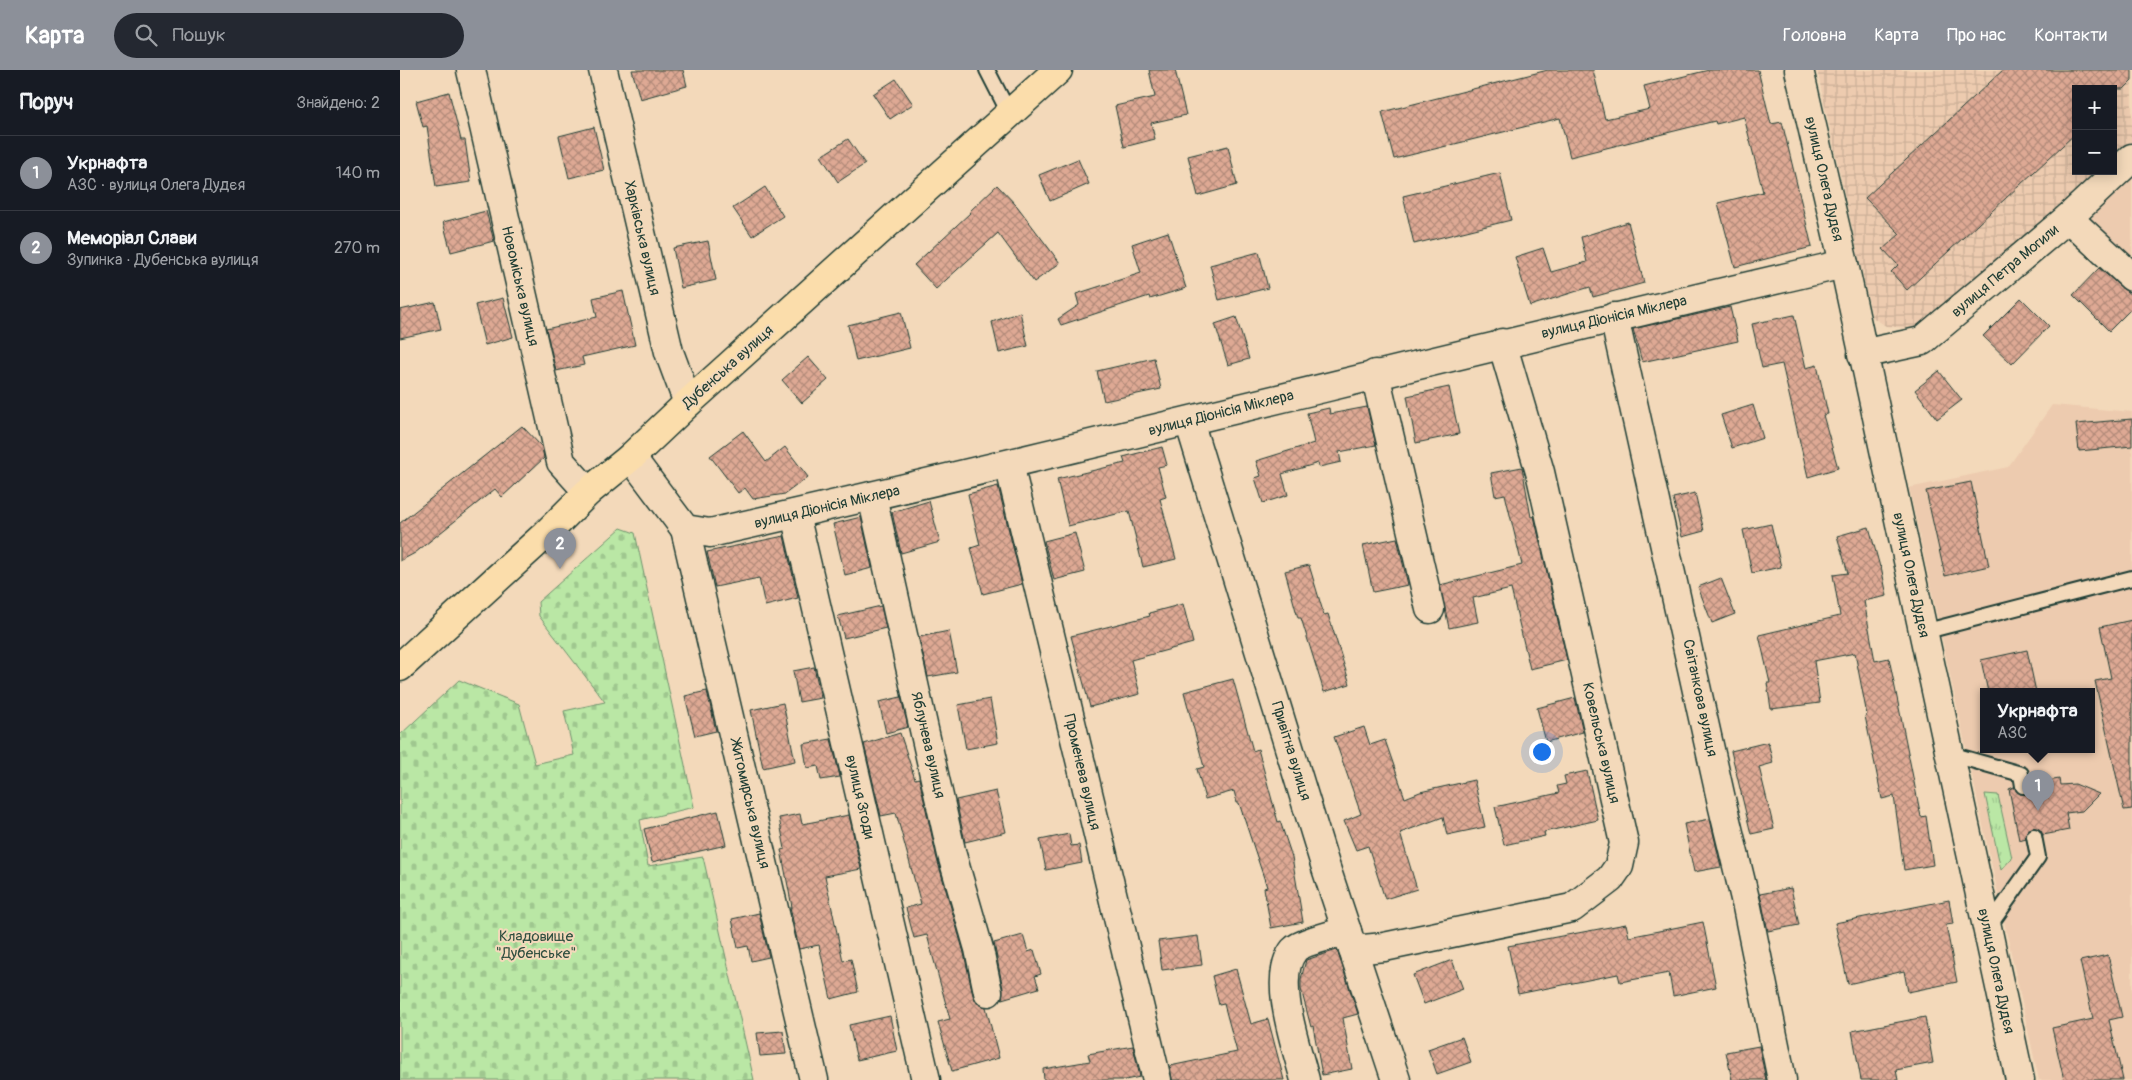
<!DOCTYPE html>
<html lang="uk">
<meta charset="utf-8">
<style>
body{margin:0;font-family:Pangolin,sans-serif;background:#242831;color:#f1f3f6}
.controls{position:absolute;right:15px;top:15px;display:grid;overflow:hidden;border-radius:0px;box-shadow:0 2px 12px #0003}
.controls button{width:45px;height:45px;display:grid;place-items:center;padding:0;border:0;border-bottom:1px solid #363941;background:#171b24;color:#f1f3f6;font:25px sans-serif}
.you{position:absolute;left:1141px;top:681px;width:18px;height:18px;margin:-12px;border:4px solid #fff;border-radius:50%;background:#1a73e8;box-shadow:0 0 0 8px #1a73e833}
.badge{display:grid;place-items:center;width:32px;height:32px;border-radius:50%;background:#8c9099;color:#fff;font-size:16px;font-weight:700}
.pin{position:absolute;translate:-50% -41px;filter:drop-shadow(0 1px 2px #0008)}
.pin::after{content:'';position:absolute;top:26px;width:18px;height:15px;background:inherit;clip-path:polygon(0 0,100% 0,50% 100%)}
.popup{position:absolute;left:1580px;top:618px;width:115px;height:65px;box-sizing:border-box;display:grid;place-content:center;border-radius:0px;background:#171b24;filter:drop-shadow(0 1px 4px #0005);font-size:16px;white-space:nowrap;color:#9ea1a6}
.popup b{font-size:19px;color:#f1f3f6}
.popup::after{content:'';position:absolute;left:50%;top:100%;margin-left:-10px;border:10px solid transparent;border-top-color:#171b24}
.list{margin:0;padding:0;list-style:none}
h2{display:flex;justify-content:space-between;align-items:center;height:65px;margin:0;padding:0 20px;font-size:21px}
h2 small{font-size:16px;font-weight:400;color:#9ea1a6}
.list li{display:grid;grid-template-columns:32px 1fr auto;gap:15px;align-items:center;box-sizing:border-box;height:75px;padding:0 20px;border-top:1px solid #363941}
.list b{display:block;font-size:19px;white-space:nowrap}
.list p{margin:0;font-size:16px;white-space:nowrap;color:#9ea1a6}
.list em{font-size:16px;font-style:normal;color:#9ea1a6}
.icon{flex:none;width:28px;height:28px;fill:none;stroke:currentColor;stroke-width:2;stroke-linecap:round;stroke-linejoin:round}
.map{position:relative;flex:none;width:1732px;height:1010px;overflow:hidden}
header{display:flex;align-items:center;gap:30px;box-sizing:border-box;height:70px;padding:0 25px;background:#8c9099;color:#fff}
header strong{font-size:24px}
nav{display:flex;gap:28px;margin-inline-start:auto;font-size:18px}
.search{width:350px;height:45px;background:#242831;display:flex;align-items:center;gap:12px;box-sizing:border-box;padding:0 18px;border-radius:28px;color:#9ea1a6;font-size:19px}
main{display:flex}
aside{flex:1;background:#171b24}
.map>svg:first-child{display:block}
</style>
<header>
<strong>Карта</strong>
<div class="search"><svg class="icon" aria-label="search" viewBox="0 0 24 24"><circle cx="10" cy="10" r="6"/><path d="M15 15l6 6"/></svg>Пошук</div>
<nav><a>Головна</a><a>Карта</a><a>Про нас</a><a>Контакти</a></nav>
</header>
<main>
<aside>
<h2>Поруч<small>Знайдено: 2</small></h2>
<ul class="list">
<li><span class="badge">1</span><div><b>Укрнафта</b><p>АЗС · вулиця Олега Дудєя</p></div><em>140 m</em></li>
<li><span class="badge">2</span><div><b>Меморіал Слави</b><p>Зупинка · Дубенська вулиця</p></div><em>270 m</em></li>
</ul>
</aside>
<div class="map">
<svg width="1732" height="1010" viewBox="0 0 1732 1010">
<defs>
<pattern id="industrial-grid" width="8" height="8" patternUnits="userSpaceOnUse" patternTransform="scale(1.25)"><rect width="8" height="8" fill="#edcbaf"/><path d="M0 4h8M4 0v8" fill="none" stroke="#cbaf97"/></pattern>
<pattern id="grass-tufts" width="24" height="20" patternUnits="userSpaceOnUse" patternTransform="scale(1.25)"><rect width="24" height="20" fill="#bae7a5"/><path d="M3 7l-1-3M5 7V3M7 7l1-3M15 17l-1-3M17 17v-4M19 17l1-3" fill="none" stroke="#9fc78f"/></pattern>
<pattern id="cemetery-stones" width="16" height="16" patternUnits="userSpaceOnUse" patternTransform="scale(1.25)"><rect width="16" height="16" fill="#bae7a5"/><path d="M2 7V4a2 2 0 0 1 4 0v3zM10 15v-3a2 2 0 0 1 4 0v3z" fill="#9fc78f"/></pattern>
<pattern id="building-cross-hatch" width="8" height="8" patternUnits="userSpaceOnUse" patternTransform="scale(1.25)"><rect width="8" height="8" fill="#dea994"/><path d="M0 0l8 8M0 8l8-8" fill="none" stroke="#b38b7a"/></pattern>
</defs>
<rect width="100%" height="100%" fill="#f3d9ba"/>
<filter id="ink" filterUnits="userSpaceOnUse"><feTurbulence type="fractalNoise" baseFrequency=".02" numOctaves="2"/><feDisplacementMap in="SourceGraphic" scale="10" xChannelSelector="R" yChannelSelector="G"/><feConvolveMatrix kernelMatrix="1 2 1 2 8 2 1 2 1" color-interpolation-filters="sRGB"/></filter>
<g filter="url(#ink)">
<g fill="#edcbaf" fill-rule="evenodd">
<path d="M 1732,106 L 1732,195 L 1684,150 Z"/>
<path d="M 1652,335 L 1732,342 L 1732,1010 L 1639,1010 L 1509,418 L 1608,397 ZM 1584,622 L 1692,622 L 1692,680 L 1584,680 Z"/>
</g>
<path fill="url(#industrial-grid)" d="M 1417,0 L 1732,0 L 1732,71 L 1713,88 L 1713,19 L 1676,19 L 1676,101 L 1699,101 L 1659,138 L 1516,259 L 1486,256 L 1472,247 Z"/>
<path fill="url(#grass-tufts)" stroke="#6c926c" d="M 1585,724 L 1598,725 L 1612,788 L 1601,800 Z"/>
<path fill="url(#cemetery-stones)" stroke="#6c926c" d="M 221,458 L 235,463 L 294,737 L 240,750 L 248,796 L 303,787 L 354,1010 L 0,1010 L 0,665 L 59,610 L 119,634 L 135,694 L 174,685 L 164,641 L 205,632 L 139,546 L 138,532 Z"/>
<g fill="url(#building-cross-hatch)" stroke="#1f3d34">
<path d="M 232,0 L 283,0 L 287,16 L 240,29 Z"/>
<path d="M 749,0 L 775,0 L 786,45 L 751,53 L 755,69 L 724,77 L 715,36 L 755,27 Z"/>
<path d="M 1148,0 L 1193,0 L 1205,49 L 1250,39 L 1244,16 L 1309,0 L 1358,0 L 1371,54 L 1382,52 L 1412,177 L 1335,197 L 1318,133 L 1363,122 L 1344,47 L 1316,54 L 1315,51 L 1170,87 L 1160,48 L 994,89 L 982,42 Z"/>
<path d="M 1603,0 L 1732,0 L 1732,11 L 1724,19 L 1676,19 L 1676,63 L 1507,220 L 1491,202 L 1498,195 L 1483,179 L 1500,164 L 1465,128 Z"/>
<path d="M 496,9 L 513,34 L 490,49 L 473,24 Z"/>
<path d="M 49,22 L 61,70 L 65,70 L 71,112 L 36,117 L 27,56 L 23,57 L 16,31 Z"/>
<path d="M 194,57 L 204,100 L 169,108 L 159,66 Z"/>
<path d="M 448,69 L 465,94 L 438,112 L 421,86 Z"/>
<path d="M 828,76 L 837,115 L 798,126 L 788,86 Z"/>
<path d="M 678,89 L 689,114 L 650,131 L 639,105 Z"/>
<path d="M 1100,103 L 1111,150 L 1014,174 L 1003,126 Z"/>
<path d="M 597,115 L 617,136 L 660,193 L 634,212 L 598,163 L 536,219 L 514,195 L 570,143 L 569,142 Z"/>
<path d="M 365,117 L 383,146 L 352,166 L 333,138 Z"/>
<path d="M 86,141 L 94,171 L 51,182 L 43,152 Z"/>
<path d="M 1228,152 L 1244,213 L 1193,227 L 1190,217 L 1130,236 L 1115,187 L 1143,178 L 1151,202 L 1187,192 L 1181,167 Z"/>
<path d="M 768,162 L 786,218 L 750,229 L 749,226 L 661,255 L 658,249 L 679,235 L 676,224 L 741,203 L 732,174 Z"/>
<path d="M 308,171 L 316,210 L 281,218 L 273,178 Z"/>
<path d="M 859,182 L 868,218 L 819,230 L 810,195 Z"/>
<path d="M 1699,198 L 1732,226 L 1732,238 L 1709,261 L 1673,225 Z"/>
<path d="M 223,221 L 235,275 L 182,287 L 184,295 L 156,301 L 146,259 L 197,247 L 193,228 Z"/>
<path d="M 103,228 L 113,267 L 85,275 L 75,235 Z"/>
<path d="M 1621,228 L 1649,256 L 1612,294 L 1583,266 Z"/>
<path d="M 35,232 L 41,259 L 0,268 L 0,240 Z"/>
<path d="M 1330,237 L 1338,271 L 1242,292 L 1233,259 Z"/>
<path d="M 501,242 L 510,278 L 456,291 L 448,255 Z"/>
<path d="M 620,242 L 628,276 L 599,283 L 592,252 Z"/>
<path d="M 1394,245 L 1406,298 L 1417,295 L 1428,344 L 1423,345 L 1438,398 L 1408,407 L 1382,294 L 1362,298 L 1352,254 Z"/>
<path d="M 836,247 L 849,289 L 828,295 L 815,254 Z"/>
<path d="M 408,287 L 428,310 L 402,333 L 382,310 Z"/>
<path d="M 754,288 L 761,319 L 704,331 L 697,301 Z"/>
<path d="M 1539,301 L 1562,330 L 1537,349 L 1515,320 Z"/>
<path d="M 1049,317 L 1059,364 L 1016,373 L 1007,326 Z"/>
<path d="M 1353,335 L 1363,368 L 1332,378 L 1321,345 Z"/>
<path d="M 967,337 L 976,375 L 939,382 L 941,392 L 919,397 L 918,393 L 882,404 L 888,425 L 863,433 L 855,408 L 861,406 L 856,391 L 914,373 L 907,343 L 929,338 L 930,344 Z"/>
<path d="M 1732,349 L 1732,376 L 1679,381 L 1676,354 Z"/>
<path d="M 122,356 L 142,377 L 144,388 L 102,427 L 95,419 L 15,483 L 0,491 L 0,453 Z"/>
<path d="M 343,361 L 366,392 L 385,377 L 408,407 L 385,424 L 353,429 L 345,418 L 338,423 L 310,386 Z"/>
<path d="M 762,377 L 767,395 L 758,397 L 766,427 L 760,429 L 776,489 L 743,497 L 729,441 L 668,456 L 657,409 L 725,393 L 723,387 Z"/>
<path d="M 1122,397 L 1131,447 L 1134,446 L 1167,590 L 1130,599 L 1111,519 L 1073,528 L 1078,552 L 1049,558 L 1040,515 L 1122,495 L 1105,424 L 1095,426 L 1091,403 Z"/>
<path d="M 1571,412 L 1589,496 L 1545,506 L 1526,421 Z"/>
<path d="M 598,416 L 622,514 L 583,524 L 571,478 L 580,475 L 568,424 Z"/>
<path d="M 1295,423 L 1304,461 L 1282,467 L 1273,428 Z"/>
<path d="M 529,431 L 540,472 L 501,483 L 492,442 Z"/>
<path d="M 461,447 L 472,498 L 445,505 L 433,454 Z"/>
<path d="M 1371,454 L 1381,497 L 1352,503 L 1343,460 Z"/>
<path d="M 1469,457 L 1480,497 L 1481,496 L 1487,526 L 1464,531 L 1475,591 L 1489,588 L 1521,747 L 1526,746 L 1533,795 L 1504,800 L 1494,726 L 1482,729 L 1465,646 L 1467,645 L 1455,583 L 1414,591 L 1420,633 L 1371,639 L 1367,613 L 1370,613 L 1359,565 L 1440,546 L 1433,505 L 1448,503 L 1437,466 Z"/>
<path d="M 675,463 L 685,502 L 654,510 L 644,471 Z"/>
<path d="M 384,466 L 398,528 L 365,536 L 359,508 L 315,517 L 307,482 Z"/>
<path d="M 997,468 L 1008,515 L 973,522 L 963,475 Z"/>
<path d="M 909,495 L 924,545 L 928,544 L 950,614 L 924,622 L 901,548 L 898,548 L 885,501 Z"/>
<path d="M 1321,508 L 1335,544 L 1312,553 L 1298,517 Z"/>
<path d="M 783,534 L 793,573 L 731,590 L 740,624 L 690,637 L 671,566 L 750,546 L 749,543 Z"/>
<path d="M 481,536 L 486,558 L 444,568 L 438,546 Z"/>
<path d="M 1732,550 L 1732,739 L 1724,740 L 1695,611 L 1711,608 L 1700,557 Z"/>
<path d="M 549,561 L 557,602 L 528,607 L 519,567 Z"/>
<path d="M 1627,580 L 1636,622 L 1588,622 L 1581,590 Z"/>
<path d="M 414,597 L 421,628 L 399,632 L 393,601 Z"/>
<path d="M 833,609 L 853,681 L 858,679 L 878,752 L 880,751 L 892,787 L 903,852 L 871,858 L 864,818 L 867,817 L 839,733 L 837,733 L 834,721 L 805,729 L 797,699 L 804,697 L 784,622 Z"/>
<path d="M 307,621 L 316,661 L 295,666 L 285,626 Z"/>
<path d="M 501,627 L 508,657 L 486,663 L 479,632 Z"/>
<path d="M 1175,628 L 1183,662 L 1146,672 L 1137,638 Z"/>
<path d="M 590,629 L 598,673 L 566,679 L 558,635 Z"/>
<path d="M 383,633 L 395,691 L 363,698 L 351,640 Z"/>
<path d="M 964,657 L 970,675 L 985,670 L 1005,728 L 1020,722 L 1074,710 L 1085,757 L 1047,765 L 1043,747 L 1000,763 L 1017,819 L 985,829 L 968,776 L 956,780 L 944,751 L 961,744 L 934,667 Z"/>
<path d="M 500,663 L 515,709 L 519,708 L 537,789 L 564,883 L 573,925 L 577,933 L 586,937 L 599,988 L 552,1001 L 538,952 L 550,949 L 527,865 L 514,868 L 506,838 L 521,834 L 496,743 L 481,746 L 464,674 Z"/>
<path d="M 431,669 L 440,707 L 421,710 L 418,696 L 407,698 L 403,674 Z"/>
<path d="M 1368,672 L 1373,693 L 1359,697 L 1374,759 L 1351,764 L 1331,681 Z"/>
<path d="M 1187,701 L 1198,750 L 1144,762 L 1145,766 L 1104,775 L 1095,737 L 1159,723 L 1157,716 L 1166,714 L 1164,706 Z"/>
<path d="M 1659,709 L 1660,715 L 1675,714 L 1699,724 L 1682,741 L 1666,743 L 1669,760 L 1643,765 L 1640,760 L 1633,757 L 1626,763 L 1626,768 L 1619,770 L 1609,719 L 1614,717 L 1620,724 L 1625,724 L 1631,720 L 1632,714 Z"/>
<path d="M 596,721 L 606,762 L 565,772 L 556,730 Z"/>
<path d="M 318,741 L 326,775 L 252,792 L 244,759 Z"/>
<path d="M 400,744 L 402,754 L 449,745 L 461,799 L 425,806 L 443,891 L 451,889 L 458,922 L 431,929 L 419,875 L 399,879 L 390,837 L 392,837 L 381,780 L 385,779 L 379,748 Z"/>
<path d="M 1310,749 L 1321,797 L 1294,802 L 1284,754 Z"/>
<path d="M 669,764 L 671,776 L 679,775 L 682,793 L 646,800 L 640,770 Z"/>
<path d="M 1391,818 L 1399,855 L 1368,861 L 1360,824 Z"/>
<path d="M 1549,830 L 1553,854 L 1546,855 L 1557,912 L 1508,922 L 1504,901 L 1448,914 L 1435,853 Z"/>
<path d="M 359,843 L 369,887 L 351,891 L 348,876 L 338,878 L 332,849 Z"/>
<path d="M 1303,852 L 1316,917 L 1273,926 L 1269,903 L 1220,912 L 1218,904 L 1118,924 L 1108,876 L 1226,854 L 1229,867 Z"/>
<path d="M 623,865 L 628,882 L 634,880 L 641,904 L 635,906 L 639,918 L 602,929 L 603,919 L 594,873 Z"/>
<path d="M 798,866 L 802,895 L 762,900 L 758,871 Z"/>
<path d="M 937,880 L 958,944 L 943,948 L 952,999 L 922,1005 L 913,956 L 911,957 L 901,919 L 901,909 L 906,890 Z"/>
<path d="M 1708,885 L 1722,947 L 1709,950 L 1723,1010 L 1664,1010 L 1652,958 L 1693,949 L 1680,891 Z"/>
<path d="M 1052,890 L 1063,919 L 1024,934 L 1013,905 Z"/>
<path d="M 836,899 L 851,954 L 868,949 L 884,1010 L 772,1010 L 770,996 L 837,982 L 824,934 L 819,935 L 812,906 Z"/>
<path d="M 490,946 L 497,981 L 457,990 L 449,955 Z"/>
<path d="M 1525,947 L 1533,993 L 1496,1000 L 1498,1010 L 1461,1010 L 1452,961 Z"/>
<path d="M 383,961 L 386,984 L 360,986 L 357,963 Z"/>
<path d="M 1062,967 L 1071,992 L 1037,1004 L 1028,979 Z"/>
<path d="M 733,976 L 740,1007 L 725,1010 L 644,1010 L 643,999 L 690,991 L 688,984 Z"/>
<path d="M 1359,976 L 1366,1010 L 1332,1010 L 1326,982 Z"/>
</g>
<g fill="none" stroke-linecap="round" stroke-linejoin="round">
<g stroke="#1f3d34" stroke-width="18">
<g id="service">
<path d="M 587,0 L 610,45"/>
<path d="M 1523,562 L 1732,508"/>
<path d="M 1550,684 L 1621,704 L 1623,716"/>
<path d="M 1587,859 L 1638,787 L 1634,766"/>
</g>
</g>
<g stroke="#1f3d34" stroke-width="31">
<g id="minor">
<path d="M 71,0 L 161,392 L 188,422"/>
<path d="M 203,0 L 269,282 L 288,333"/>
<path d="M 1668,148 L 1732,207"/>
<path d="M 1214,247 L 1323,738 L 1347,837 L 1382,1010"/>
<path d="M 1462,284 L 1522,271 L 1668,148 L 1732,88"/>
<path d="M 975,304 L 1030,539"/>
<path d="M 789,351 L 926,798 L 996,1010"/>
<path d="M 231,387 L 285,459 L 310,463 C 689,378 1065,281 1444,194"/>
<path d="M 609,394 L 757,1010"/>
<path d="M 472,426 L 552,785 L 579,879 L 588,922"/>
<path d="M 395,444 L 526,1010"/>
<path d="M 285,459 L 414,1010"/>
<path d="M 953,880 L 984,877 L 1172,838 L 1210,809 L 1219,796 L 1224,773 L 1140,402 L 1102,273"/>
<path d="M 905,1010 C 897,978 871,908 894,880 C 900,873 936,864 947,861"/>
</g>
</g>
<g stroke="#1f3d34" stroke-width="31">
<path id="secondary" d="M 1399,0 L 1444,194 L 1620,1010"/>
</g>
<g stroke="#1f3d34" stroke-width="31">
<path id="primary" d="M 0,597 L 146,464 L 188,422 L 231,387 L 288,333 L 658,0"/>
</g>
<use href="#service" stroke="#f3d9ba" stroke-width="14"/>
<use href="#minor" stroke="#f3d9ba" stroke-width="28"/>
<use href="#secondary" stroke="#f3d9ba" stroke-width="28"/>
<use href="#primary" stroke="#fbddab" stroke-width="28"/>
</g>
</g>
<g text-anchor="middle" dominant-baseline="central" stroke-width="4" stroke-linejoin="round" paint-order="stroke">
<g font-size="15" fill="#1f3d34" stroke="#f3d9ba">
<text transform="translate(1424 109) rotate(77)">вулиця Олега Дудєя</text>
<text transform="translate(242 168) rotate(77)">Харківська вулиця</text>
<text transform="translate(1605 201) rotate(-40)">вулиця Петра Могили</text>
<text transform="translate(120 216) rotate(77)">Новоміська вулиця</text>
<text transform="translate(1214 247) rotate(-13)">вулиця Діонісія Міклера</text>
<text transform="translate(328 297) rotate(-42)">Дубенська вулиця</text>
<text transform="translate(821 343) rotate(-14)">вулиця Діонісія Міклера</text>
<text transform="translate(427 437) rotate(-13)">вулиця Діонісія Міклера</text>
<text transform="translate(1511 505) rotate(78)">вулиця Олега Дудєя</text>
<text transform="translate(1300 628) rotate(78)">Світанкова вулиця</text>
<text transform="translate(1201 673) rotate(77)">Ковельська вулиця</text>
<text transform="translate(528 675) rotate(77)">Яблунева вулиця</text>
<text transform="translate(891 681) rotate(73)">Привітна вулиця</text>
<text transform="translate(682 702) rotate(77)">Променева вулиця</text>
<text transform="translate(460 727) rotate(77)">вулиця Згоди</text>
<text transform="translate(350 734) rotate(77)">Житомирська вулиця</text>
<text transform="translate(1596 901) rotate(78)">вулиця Олега Дудєя</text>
</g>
<g font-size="15" fill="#2e4e3f" stroke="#f3d9ba">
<text x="136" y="866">Кладовище<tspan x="136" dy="17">"Дубенське"</tspan></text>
</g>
</g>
</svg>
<div class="controls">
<button>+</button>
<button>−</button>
</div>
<div class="you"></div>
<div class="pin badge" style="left:1638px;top:741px">1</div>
<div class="popup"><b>Укрнафта</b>АЗС</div>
<div class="pin badge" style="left:160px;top:499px">2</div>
</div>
</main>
